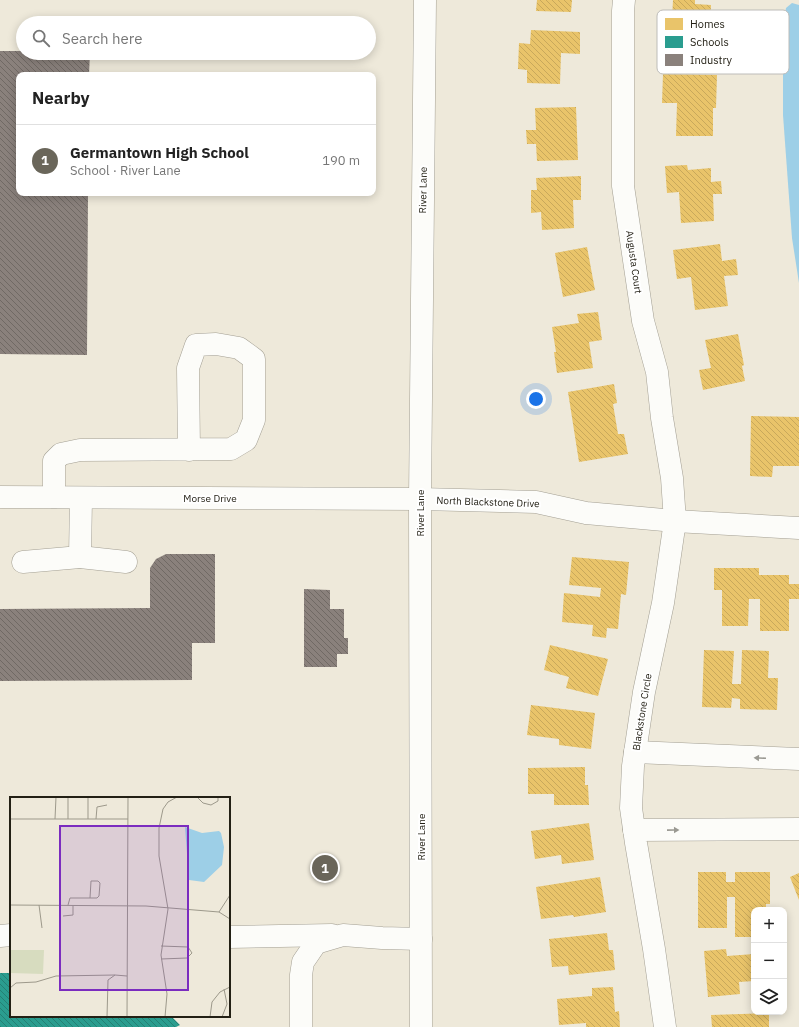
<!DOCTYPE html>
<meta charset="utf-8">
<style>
body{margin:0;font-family:"IBM Plex Sans",sans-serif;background:#f6f6f6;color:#222}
.controls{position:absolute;right:12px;bottom:12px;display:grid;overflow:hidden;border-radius:8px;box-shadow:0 2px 10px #0003}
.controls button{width:36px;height:36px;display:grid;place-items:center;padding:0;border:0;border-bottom:1px solid #e0e0e0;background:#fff;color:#222;font:20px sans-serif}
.you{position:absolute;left:536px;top:399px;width:14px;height:14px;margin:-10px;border:3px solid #fff;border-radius:50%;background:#1a73e8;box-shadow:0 0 0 6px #1a73e833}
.badge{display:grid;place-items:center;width:26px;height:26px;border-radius:50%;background:#6a665a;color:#fff;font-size:13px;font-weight:700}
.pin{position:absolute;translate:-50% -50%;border:2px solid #fff;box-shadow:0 1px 4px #0006}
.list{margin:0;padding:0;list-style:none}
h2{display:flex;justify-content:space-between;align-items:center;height:52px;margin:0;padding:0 16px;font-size:17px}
h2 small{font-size:13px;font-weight:400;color:#767676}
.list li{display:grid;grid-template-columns:26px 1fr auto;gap:12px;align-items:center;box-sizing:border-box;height:72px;padding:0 16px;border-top:1px solid #e0e0e0}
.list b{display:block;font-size:15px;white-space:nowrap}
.list p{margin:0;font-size:13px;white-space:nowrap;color:#767676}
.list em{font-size:13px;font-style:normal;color:#767676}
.icon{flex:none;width:22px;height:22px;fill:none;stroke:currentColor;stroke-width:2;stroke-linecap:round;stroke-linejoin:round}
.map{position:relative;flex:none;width:799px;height:1027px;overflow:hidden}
.search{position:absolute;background:#fff;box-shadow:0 2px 10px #0003;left:16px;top:16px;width:360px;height:44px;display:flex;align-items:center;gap:10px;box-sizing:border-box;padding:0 14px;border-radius:22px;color:#767676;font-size:15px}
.panel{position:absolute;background:#fff;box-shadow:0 2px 10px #0003;left:16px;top:72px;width:360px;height:124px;border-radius:8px}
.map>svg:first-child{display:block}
</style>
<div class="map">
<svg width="799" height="1027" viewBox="0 0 799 1027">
<defs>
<pattern id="homes-back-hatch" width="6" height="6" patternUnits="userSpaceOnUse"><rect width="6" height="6" fill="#e9c46a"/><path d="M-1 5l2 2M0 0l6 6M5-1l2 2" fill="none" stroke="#c8a85b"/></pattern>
<pattern id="schools-back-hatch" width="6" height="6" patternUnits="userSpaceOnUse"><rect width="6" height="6" fill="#2a9d8f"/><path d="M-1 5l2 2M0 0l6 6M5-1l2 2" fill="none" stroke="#248074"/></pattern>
<pattern id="industry-back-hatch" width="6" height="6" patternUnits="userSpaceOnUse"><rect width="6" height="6" fill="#8a817c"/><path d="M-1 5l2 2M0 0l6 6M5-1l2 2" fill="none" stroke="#706964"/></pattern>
</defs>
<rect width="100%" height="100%" fill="#eee9da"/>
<path fill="#9dcfe7" d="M 792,3 L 799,5 L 799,283 L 792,238 L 783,115 L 783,23 L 786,8 Z"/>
<g fill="url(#homes-back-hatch)">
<path d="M 537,0 L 572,0 L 571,12 L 536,11 Z"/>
<path d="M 673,0 L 695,0 L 695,4 L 711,5 L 709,52 L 670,51 L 670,39 L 665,39 L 665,18 L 672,19 Z"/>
<path d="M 531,30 L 580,32 L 580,54 L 561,53 L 560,84 L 527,83 L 527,70 L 518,69 L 519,43 L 530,44 Z"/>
<path d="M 663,74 L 717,75 L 716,108 L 713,108 L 713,136 L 676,136 L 677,103 L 662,103 Z"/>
<path d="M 576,107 L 578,160 L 537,161 L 536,144 L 527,144 L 526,130 L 536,130 L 535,108 Z"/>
<path d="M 687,165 L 688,170 L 711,168 L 711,182 L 721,181 L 722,194 L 713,194 L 714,221 L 681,223 L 679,192 L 667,193 L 665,166 Z"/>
<path d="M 581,176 L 581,200 L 573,200 L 574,228 L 542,230 L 541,212 L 531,213 L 531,190 L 537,190 L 536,178 Z"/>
<path d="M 720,244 L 722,261 L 736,259 L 738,275 L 724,276 L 728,306 L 695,310 L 691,277 L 677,279 L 673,250 Z"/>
<path d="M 587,247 L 595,290 L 563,297 L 555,253 Z"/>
<path d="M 598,312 L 602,340 L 589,342 L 593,368 L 557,373 L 554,352 L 556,352 L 552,327 L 579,323 L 577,314 Z"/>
<path d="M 738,334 L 744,365 L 742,366 L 745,381 L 703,390 L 699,370 L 711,368 L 705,340 Z"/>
<path d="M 614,384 L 617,403 L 613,404 L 618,434 L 624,434 L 628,454 L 579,462 L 568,392 Z"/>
<path d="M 751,416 L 799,417 L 799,466 L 773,466 L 772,477 L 750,476 Z"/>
<path d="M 572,557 L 629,562 L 626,595 L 621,594 L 618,629 L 607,628 L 606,638 L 592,636 L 593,625 L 562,622 L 564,593 L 600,597 L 601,588 L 569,585 Z"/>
<path d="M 714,568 L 759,568 L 759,575 L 789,575 L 789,584 L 799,584 L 799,599 L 789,599 L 789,631 L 760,631 L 760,599 L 749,599 L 748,626 L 722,626 L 722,590 L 714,590 Z"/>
<path d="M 550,645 L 608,659 L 598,696 L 566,688 L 569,677 L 544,670 Z"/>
<path d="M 704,650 L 734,651 L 732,684 L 741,684 L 742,650 L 769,651 L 768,678 L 778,678 L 777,710 L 740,709 L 740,699 L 732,698 L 731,708 L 702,707 Z"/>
<path d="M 531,705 L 595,713 L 591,749 L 559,745 L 559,739 L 527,735 Z"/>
<path d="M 585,767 L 585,785 L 588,785 L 589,805 L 554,805 L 554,794 L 528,794 L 528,768 Z"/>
<path d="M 589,823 L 594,860 L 562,864 L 561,855 L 535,859 L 531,831 Z"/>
<path d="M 698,872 L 726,872 L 726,882 L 735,882 L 735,872 L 770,872 L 770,904 L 766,904 L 766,910 L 754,910 L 754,937 L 735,937 L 735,897 L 727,897 L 727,928 L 698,928 Z"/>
<path d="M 799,873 L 799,900 L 790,877 Z"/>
<path d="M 600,877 L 606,912 L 574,917 L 573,915 L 541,919 L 536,887 Z"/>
<path d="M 607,933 L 609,950 L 613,950 L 615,970 L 569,975 L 568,966 L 552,967 L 549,939 Z"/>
<path d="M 726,949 L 727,956 L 754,954 L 754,981 L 739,982 L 740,994 L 708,997 L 704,951 Z"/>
<path d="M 613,987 L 615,1012 L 619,1011 L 620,1027 L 586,1027 L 586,1023 L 559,1025 L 557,999 L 592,996 L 592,988 Z"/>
<path d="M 769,1013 L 769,1027 L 712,1027 L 711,1015 Z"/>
</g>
<path fill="url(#schools-back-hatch)" d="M 0,973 L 11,973 L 11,1016 L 171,1016 L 180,1025 L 176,1027 L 0,1027 Z"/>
<g fill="url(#industry-back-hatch)">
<path d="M 0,51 L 23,51 L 23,53 L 90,53 L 89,75 L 19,75 L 19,193 L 88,193 L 87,355 L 0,354 Z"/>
<path d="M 166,554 L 215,554 L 215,643 L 192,643 L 192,680 L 0,681 L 0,609 L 150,608 L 150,568 L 156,559 Z"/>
<path d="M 304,589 L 330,590 L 330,609 L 344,609 L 344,638 L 348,638 L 348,654 L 337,654 L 337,667 L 304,667 Z"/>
</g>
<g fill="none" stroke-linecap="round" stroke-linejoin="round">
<g stroke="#a39f93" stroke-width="23">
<g id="minor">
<path d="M 624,0 L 623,11 L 623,186 L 643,321 L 657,372 L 662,418 L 672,478 L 675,521 L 663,603 L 644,692 L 633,766 L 631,808 L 636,843 L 654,949 L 665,1027"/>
<path d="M 0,497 L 420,499 L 536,502 L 586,513 L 675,521 L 799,528"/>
<path d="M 54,497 L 54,461 L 61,454 L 80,450 L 231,449 L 246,440 L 254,420 L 254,359 L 239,348 L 216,344 L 196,345 L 188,368 L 189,450"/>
<path d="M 80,557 L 126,562"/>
<path d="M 23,562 L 80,557 L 81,498"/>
<path d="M 635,752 L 799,759"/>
<path d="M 634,830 L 799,829"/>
<path d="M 0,936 L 11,935"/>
<path d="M 229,937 L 332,935"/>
<path d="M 301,1027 L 301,975 L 303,962 L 316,943 L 343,935 L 382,938 L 421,939"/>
<path d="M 421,1027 L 420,499 L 425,0"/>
</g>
</g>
<use href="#minor" stroke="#fcfcf9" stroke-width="22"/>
</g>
<defs><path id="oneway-solid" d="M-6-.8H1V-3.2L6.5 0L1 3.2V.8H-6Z"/></defs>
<g fill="#9a9992">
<use href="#oneway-solid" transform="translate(760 758) rotate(-177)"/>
<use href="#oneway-solid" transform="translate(673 830) rotate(-1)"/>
</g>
<g text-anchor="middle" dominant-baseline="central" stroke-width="4" stroke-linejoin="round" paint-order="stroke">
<g font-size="10" fill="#232015" stroke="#fff">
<text transform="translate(423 190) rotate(-89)">River Lane</text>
<text transform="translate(634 262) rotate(82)">Augusta Court</text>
<text x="210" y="498">Morse Drive</text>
<text transform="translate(488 502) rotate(2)">North Blackstone Drive</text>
<text transform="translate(420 513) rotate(-90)">River Lane</text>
<text transform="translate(642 712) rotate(-81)">Blackstone Circle</text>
<text transform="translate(421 837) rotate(-90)">River Lane</text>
</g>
</g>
<g transform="translate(10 797)">
<rect width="220" height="220" fill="#eee9da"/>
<path d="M 0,153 L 34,153 L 33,177 L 0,176 Z" fill="#d7dcbf"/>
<path d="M 175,30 L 192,36 L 209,34 L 211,36 L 214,50 L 212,68 L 194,85 L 179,83 Z" fill="#9dcfe7"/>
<path fill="none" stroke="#9d998b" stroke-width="1" d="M 187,0 L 193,6 L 201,8 L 208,4 L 208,0M 0,22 L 118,22M 45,22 L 46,0M 58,22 L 58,0M 78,22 L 78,0M 86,22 L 87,10 L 97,8M 0,108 L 136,109 L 209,115 L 220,122M 29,108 L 32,131M 58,108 L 60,101 L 87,101 L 89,99 L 90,86 L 88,84 L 81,84 L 80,101M 209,115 L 220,98M 53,119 L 63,118 L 63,108M 151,162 L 177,161 L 182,156 L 178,150 L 151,149M 0,191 L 6,186 L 26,185 L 46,179 L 105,178M 97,220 L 98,183 L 105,178 L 117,179M 117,220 L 118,0M 155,220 L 157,197 L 151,158 L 158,112 L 149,59 L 149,31 L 153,12 L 158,5 L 167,0M 200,220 L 202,205 L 210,195 L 220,190M 212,220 L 217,207 L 214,192"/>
<path fill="#7b2cbf" fill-opacity="0.15" stroke="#7b2cbf" stroke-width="2" d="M 50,29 L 178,29 L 178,193 L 50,193 Z"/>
<rect width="220" height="220" fill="none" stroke="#232015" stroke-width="2"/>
</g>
<rect x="657" y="10" width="132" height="64" rx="6" fill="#fff" stroke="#bdbcb9" stroke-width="1"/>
<rect x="665" y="18" width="18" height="12" fill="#e9c46a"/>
<rect x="665" y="36" width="18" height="12" fill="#2a9d8f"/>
<rect x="665" y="54" width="18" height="12" fill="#8a817c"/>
<g font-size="11" fill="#232015">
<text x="690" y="28">Homes</text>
<text x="690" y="46">Schools</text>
<text x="690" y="64">Industry</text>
</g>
</svg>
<div class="controls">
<button>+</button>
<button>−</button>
<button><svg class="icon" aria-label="layers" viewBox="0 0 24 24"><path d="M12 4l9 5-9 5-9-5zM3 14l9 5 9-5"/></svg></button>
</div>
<div class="you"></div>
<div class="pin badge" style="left:325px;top:868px">1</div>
<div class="search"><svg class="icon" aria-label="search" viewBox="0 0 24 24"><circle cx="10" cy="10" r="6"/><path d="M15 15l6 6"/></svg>Search here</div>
<section class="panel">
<h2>Nearby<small></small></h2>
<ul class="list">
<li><span class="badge">1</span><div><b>Germantown High School</b><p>School · River Lane</p></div><em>190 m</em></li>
</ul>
</section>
</div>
